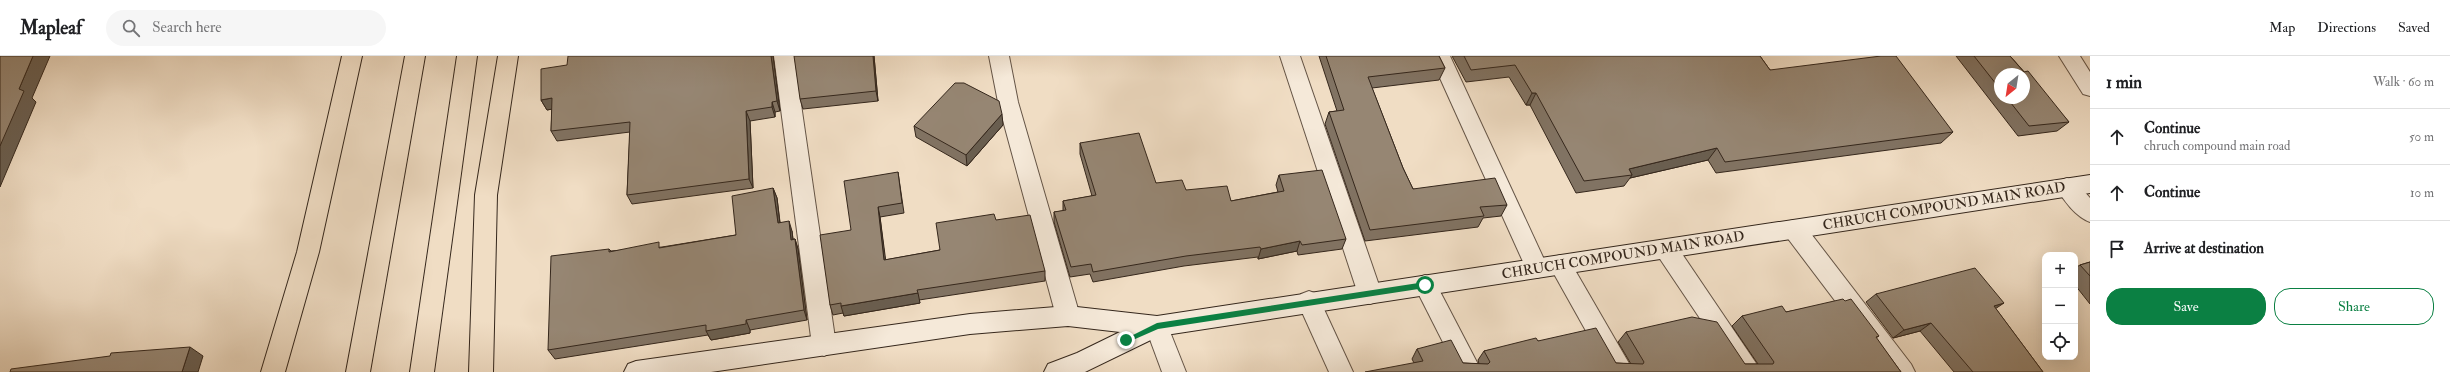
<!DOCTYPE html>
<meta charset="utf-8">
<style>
body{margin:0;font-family:"IM FELL Double Pica",serif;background:#f6f6f6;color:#202124}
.controls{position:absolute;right:12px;bottom:12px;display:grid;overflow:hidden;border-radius:8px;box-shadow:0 4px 16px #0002}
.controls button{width:36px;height:36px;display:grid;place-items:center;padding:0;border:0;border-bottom:1px solid #e0e0e0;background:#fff;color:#202124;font:20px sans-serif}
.compass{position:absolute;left:1994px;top:12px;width:36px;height:36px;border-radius:50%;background:#fff;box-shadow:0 4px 16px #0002;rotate:210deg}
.stop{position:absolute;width:12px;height:12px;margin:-9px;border:3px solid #0b8043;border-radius:50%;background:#fff}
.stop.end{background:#0b8043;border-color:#fff;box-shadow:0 1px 4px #0008}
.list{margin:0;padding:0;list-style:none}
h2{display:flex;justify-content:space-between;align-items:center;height:52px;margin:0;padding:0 16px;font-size:17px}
h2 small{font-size:13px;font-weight:400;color:#757577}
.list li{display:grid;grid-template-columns:26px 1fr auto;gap:12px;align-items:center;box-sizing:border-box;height:56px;padding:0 16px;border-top:1px solid #e0e0e0}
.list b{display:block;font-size:15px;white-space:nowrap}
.list p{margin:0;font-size:13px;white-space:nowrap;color:#757577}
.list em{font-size:13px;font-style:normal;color:#757577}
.actions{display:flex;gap:8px;padding:12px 16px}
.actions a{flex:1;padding:9px 0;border:1px solid #0b8043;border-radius:16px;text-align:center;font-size:14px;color:#0b8043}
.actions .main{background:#0b8043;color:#fff}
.icon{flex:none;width:22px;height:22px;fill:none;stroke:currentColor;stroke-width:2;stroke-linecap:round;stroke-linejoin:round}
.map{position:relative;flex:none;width:2090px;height:316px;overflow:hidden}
header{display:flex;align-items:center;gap:24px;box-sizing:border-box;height:56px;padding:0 20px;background:#fff;border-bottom:1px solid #e0e0e0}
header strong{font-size:19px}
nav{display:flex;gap:22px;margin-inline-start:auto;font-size:14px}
.search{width:280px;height:36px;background:#f6f6f6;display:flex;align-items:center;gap:10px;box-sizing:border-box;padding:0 14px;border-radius:22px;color:#757577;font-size:15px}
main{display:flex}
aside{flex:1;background:#fff}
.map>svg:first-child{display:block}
</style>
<header>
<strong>Mapleaf</strong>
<div class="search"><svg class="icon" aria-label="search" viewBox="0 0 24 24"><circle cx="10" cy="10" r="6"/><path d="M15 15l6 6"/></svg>Search here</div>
<nav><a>Map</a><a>Directions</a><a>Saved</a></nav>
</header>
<main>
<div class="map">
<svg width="2090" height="316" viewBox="0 0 2090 316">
<rect width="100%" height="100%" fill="#f0ddc4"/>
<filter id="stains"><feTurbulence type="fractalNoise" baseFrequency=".005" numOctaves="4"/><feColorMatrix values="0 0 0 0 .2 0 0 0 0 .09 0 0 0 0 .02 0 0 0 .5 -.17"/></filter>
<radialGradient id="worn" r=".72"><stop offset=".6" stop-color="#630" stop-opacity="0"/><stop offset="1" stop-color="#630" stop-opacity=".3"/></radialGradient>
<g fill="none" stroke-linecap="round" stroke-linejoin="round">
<g stroke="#645446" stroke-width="2">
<g id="minor">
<path d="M 774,0 L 794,0 L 836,289 L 832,296 L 824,300 L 816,296 L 812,289 Z"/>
<path d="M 989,0 L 1009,0 L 1018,46 L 1080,260 L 1076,267 L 1068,270 L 1060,267 L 1056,260 L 998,46 Z"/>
<path d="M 1280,0 L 1300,0 L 1382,238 L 1378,245 L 1370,248 L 1362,245 L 1358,238 Z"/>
<path d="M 1430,0 L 1450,0 L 1548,212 L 1545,219 L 1537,222 L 1529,219 Z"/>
<path d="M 2059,0 L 2080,0 L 2090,16 L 2090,40 L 2083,38 Z"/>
<path d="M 2067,122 L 2075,125 L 2090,142 L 2090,166 C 2076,161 2063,144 2056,131 L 2059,125 Z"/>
<path d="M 1794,164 L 1802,166 L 1911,308 L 1915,316 L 1889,316 L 1786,180 L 1783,173 L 1786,166 Z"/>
<path d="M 1666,184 L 1674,186 L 1762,316 L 1736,316 L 1658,200 L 1655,193 L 1658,186 Z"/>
<path d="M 1560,199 L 1568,202 L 1634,316 L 1609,316 L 1549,209 L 1552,202 Z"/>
<path d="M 1425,219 L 1433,222 L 1482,316 L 1458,316 L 1414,229 L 1417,222 Z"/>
<path d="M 1309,235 L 1317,238 L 1353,316 L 1329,316 L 1297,245 L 1301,238 Z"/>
<path d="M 1157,260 L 1165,263 L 1186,316 L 1162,316 L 1145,270 L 1149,263 Z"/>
</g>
</g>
<g stroke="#35271c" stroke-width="2">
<path id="secondary" d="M 2090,119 L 2090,137 L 1159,280 L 1085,316 L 1044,316 L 1048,308 L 1077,297 L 1120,276 L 1068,270 L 970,278 L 711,316 L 624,316 L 628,308 L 636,305 L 970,258 L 1068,250 L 1157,260 Z"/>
</g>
<g stroke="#35271c" stroke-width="2">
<g id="primary">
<path d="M 342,0 L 362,0 L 319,196 L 285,316 L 261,316 L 297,196 Z"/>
<path d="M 498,0 L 518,0 L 497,139 L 493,316 L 469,316 L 475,139 Z"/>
</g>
</g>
<g stroke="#35271c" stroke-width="2">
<g id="trunk">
<path d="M 405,0 L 425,0 L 370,316 L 346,316 Z"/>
<path d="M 457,0 L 477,0 L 434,316 L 410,316 Z"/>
</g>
</g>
<use href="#minor" fill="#f5e9d9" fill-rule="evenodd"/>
<use href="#secondary" fill="#f5e9d9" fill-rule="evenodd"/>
<use href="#primary" fill="#f0ddc4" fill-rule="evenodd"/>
<use href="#trunk" fill="#f0ddc4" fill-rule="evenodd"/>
</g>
<g fill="#817363" stroke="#35271c" fill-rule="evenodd">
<path d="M 773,0 L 780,55 L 775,56 L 775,61 L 750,65 L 753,132 L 632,148 L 627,139 L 630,76 L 557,85 L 551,75 L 552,53 L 547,54 L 541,44 Z"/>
<path d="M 874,0 L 878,45 L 803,53 L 800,43 Z"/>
<path d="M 1319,0 L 1439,0 L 1445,12 L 1439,24 L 1372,32 L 1403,112 L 1413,133 L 1507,149 L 1501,160 L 1483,162 L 1478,171 L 1365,185 L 1325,68 L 1329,56 L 1337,55 Z"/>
<path d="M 1452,0 L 1760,0 L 1770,14 L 1953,76 L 1941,87 L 1716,117 L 1708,104 L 1630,122 L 1624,130 L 1576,137 L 1530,49 L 1526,49 L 1509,21 L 1466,26 Z"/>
<path d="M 1956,0 L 2010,0 L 2069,66 L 2057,75 L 2018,80 ZM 2000,18 L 2024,42 L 2000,42 Z"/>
<path d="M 1003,69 L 967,110 L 916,81 L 914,70 Z"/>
<path d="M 1080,87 L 1156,127 L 1231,145 L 1278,136 L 1276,129 L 1279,119 L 1346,183 L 1342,193 L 1298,199 L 1297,195 L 1258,203 L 1258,201 L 1184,210 L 1093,226 L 1090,218 L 1070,221 L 1054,166 L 1054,156 L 1063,155 L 1063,145 L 1092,140 L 1080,98 Z"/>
<path d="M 898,116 L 904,157 L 880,161 L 885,204 L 940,194 L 996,164 L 1045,215 L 1045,225 L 919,244 L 920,247 L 844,260 L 843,257 L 833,259 L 830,249 L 851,174 Z"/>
<path d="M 773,132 L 777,142 L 780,166 L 792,175 L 793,183 L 795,183 L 798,193 L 807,264 L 750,274 L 750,277 L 711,284 L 708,279 L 555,303 L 548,294 L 609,193 L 611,195 L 662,191 L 736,179 Z"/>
<path d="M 2090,206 L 2090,248 L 2075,229 L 2075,212 L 2080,209 Z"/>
<path d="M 1876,238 L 1996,253 L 2043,316 L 1954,316 L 1920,275 L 1893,282 L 1866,246 Z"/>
<path d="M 1845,245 L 1879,280 L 1876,282 L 1901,316 L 1414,307 L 1412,303 L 1417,293 L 1463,307 L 1479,308 L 1478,304 L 1484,295 L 1538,285 L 1616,307 L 1631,308 L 1618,286 L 1626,276 L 1745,308 L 1758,308 L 1732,270 L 1742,260 L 1786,256 Z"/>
</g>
<g fill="#695e50" stroke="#35271c">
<path d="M 33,0 L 50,0 L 32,42 L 36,46 L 0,131 L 0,90 L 19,33 Z"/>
<path d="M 771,0 L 773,0 L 780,55 L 777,45 Z"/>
<path d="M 873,0 L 874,0 L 878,45 L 876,35 Z"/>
<path d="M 1532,37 L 1536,37 L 1530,49 L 1526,49 Z"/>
<path d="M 552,42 L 558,52 L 547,54 L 541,44 Z"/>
<path d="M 772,46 L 775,56 L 775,61 L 772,51 Z"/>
<path d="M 746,55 L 750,65 L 753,132 L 749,123 Z"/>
<path d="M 1002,58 L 1003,69 L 967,110 L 966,99 Z"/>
<path d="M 1717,92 L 1708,104 L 1630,122 L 1632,119 L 1629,113 Z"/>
<path d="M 773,132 L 777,142 L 781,177 L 778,167 Z"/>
<path d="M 878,151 L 880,161 L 887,214 L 884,204 Z"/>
<path d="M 789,165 L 792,175 L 794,194 L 791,184 Z"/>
<path d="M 795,183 L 798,193 L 807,264 L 804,254 Z"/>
<path d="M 1300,185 L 1297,195 L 1258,203 L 1261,193 Z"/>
<path d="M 918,237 L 920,247 L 844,260 L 841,250 Z"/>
<path d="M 2004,247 L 1992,255 L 1994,250 Z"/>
<path d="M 746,264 L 750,274 L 750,277 L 711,284 L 706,275 Z"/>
<path d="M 1931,267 L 1920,275 L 1893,282 L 1904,274 Z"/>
<path d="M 190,291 L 203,300 L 198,316 L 182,316 Z"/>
</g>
<g fill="#968673" stroke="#35271c">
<path d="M 0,0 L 33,0 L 19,33 L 24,35 L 0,90 Z"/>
<path d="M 568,0 L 771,0 L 777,45 L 772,46 L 772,51 L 746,55 L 749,123 L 627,139 L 630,66 L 551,75 L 552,42 L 541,44 L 541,13 L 567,9 Z"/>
<path d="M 794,0 L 873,0 L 876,35 L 800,43 Z"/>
<path d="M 1326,0 L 1439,0 L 1445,12 L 1368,21 L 1403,112 L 1413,133 L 1495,122 L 1507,149 L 1480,151 L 1484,160 L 1370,174 L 1329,56 L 1344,54 Z"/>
<path d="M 1464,0 L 1760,0 L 1770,14 L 1881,0 L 1896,0 L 1953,76 L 1725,106 L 1717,92 L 1629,113 L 1632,119 L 1584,125 L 1536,37 L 1532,37 L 1515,9 L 1471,14 Z"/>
<path d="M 1974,0 L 2010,0 L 2024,16 L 2028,15 L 2069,66 L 2029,70 L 2007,42 L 2024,42 L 2024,18 L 2000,18 L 2000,33 Z"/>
<path d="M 955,27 L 964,27 L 999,45 L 1002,58 L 966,99 L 914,70 Z"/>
<path d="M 1139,77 L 1156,127 L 1182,124 L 1186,134 L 1227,130 L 1231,145 L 1284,135 L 1279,119 L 1322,114 L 1346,183 L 1302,189 L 1300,185 L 1261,193 L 1260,191 L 1186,200 L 1093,216 L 1091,208 L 1071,211 L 1054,156 L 1066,154 L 1063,145 L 1096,139 L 1080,87 Z"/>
<path d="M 898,116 L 902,147 L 878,151 L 884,204 L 940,194 L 936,167 L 994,158 L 996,164 L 1030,159 L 1045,215 L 917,234 L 918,237 L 841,250 L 841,247 L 830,249 L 820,179 L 851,174 L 844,125 Z"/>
<path d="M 773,132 L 778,167 L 789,165 L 791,184 L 795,183 L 804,254 L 746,264 L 746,268 L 706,275 L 706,269 L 548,294 L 551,200 L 609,193 L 609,196 L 659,186 L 659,192 L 736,179 L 732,140 Z"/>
<path d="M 2090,206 L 2090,220 L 2080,209 Z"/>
<path d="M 1975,212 L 2004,247 L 1994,250 L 2043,316 L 1973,316 L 1931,267 L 1904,274 L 1876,238 Z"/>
<path d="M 1843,243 L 1845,245 L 1851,243 L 1879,280 L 1876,281 L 1901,316 L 1365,316 L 1423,305 L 1417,293 L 1451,284 L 1463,307 L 1488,308 L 1490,306 L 1484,295 L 1536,282 L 1538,285 L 1596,272 L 1616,307 L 1643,308 L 1644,306 L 1626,276 L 1692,261 L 1717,266 L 1745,308 L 1773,308 L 1774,306 L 1742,260 L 1782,250 L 1786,256 Z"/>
<path d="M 190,291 L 182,316 L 10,316 L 11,313 L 110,300 L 111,297 Z"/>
</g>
<path fill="#0b8043" d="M 1425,226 L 1428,229 L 1425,232 L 1158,273 L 1126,287 L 1123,284 L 1157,267 Z"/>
<g text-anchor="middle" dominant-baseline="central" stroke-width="4" stroke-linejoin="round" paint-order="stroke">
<g font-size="14" fill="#35271c" stroke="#f5e9d9">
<text transform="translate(1944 150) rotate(-9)">CHRUCH COMPOUND MAIN ROAD</text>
<text transform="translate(1623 199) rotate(-9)">CHRUCH COMPOUND MAIN ROAD</text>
</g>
</g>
<rect width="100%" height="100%" filter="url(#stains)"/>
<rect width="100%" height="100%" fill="url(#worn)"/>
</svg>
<div class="controls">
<button>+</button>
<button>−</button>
<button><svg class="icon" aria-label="locate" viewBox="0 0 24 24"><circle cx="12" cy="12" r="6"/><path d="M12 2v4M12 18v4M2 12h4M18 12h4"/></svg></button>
</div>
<svg class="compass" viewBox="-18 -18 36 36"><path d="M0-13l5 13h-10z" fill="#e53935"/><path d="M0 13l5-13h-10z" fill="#757577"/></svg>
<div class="stop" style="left:1425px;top:229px"></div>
<div class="stop end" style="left:1126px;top:284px"></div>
</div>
<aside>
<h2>1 min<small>Walk · 60 m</small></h2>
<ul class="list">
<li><svg class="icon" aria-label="ahead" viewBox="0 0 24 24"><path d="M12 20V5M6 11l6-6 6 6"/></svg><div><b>Continue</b><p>chruch compound main road</p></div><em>50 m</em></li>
<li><svg class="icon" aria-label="ahead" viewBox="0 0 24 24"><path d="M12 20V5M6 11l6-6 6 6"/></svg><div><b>Continue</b></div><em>10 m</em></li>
<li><svg class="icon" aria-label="arrive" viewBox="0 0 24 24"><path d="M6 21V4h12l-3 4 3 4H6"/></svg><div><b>Arrive at destination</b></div></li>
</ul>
<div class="actions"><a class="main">Save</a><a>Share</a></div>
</aside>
</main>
